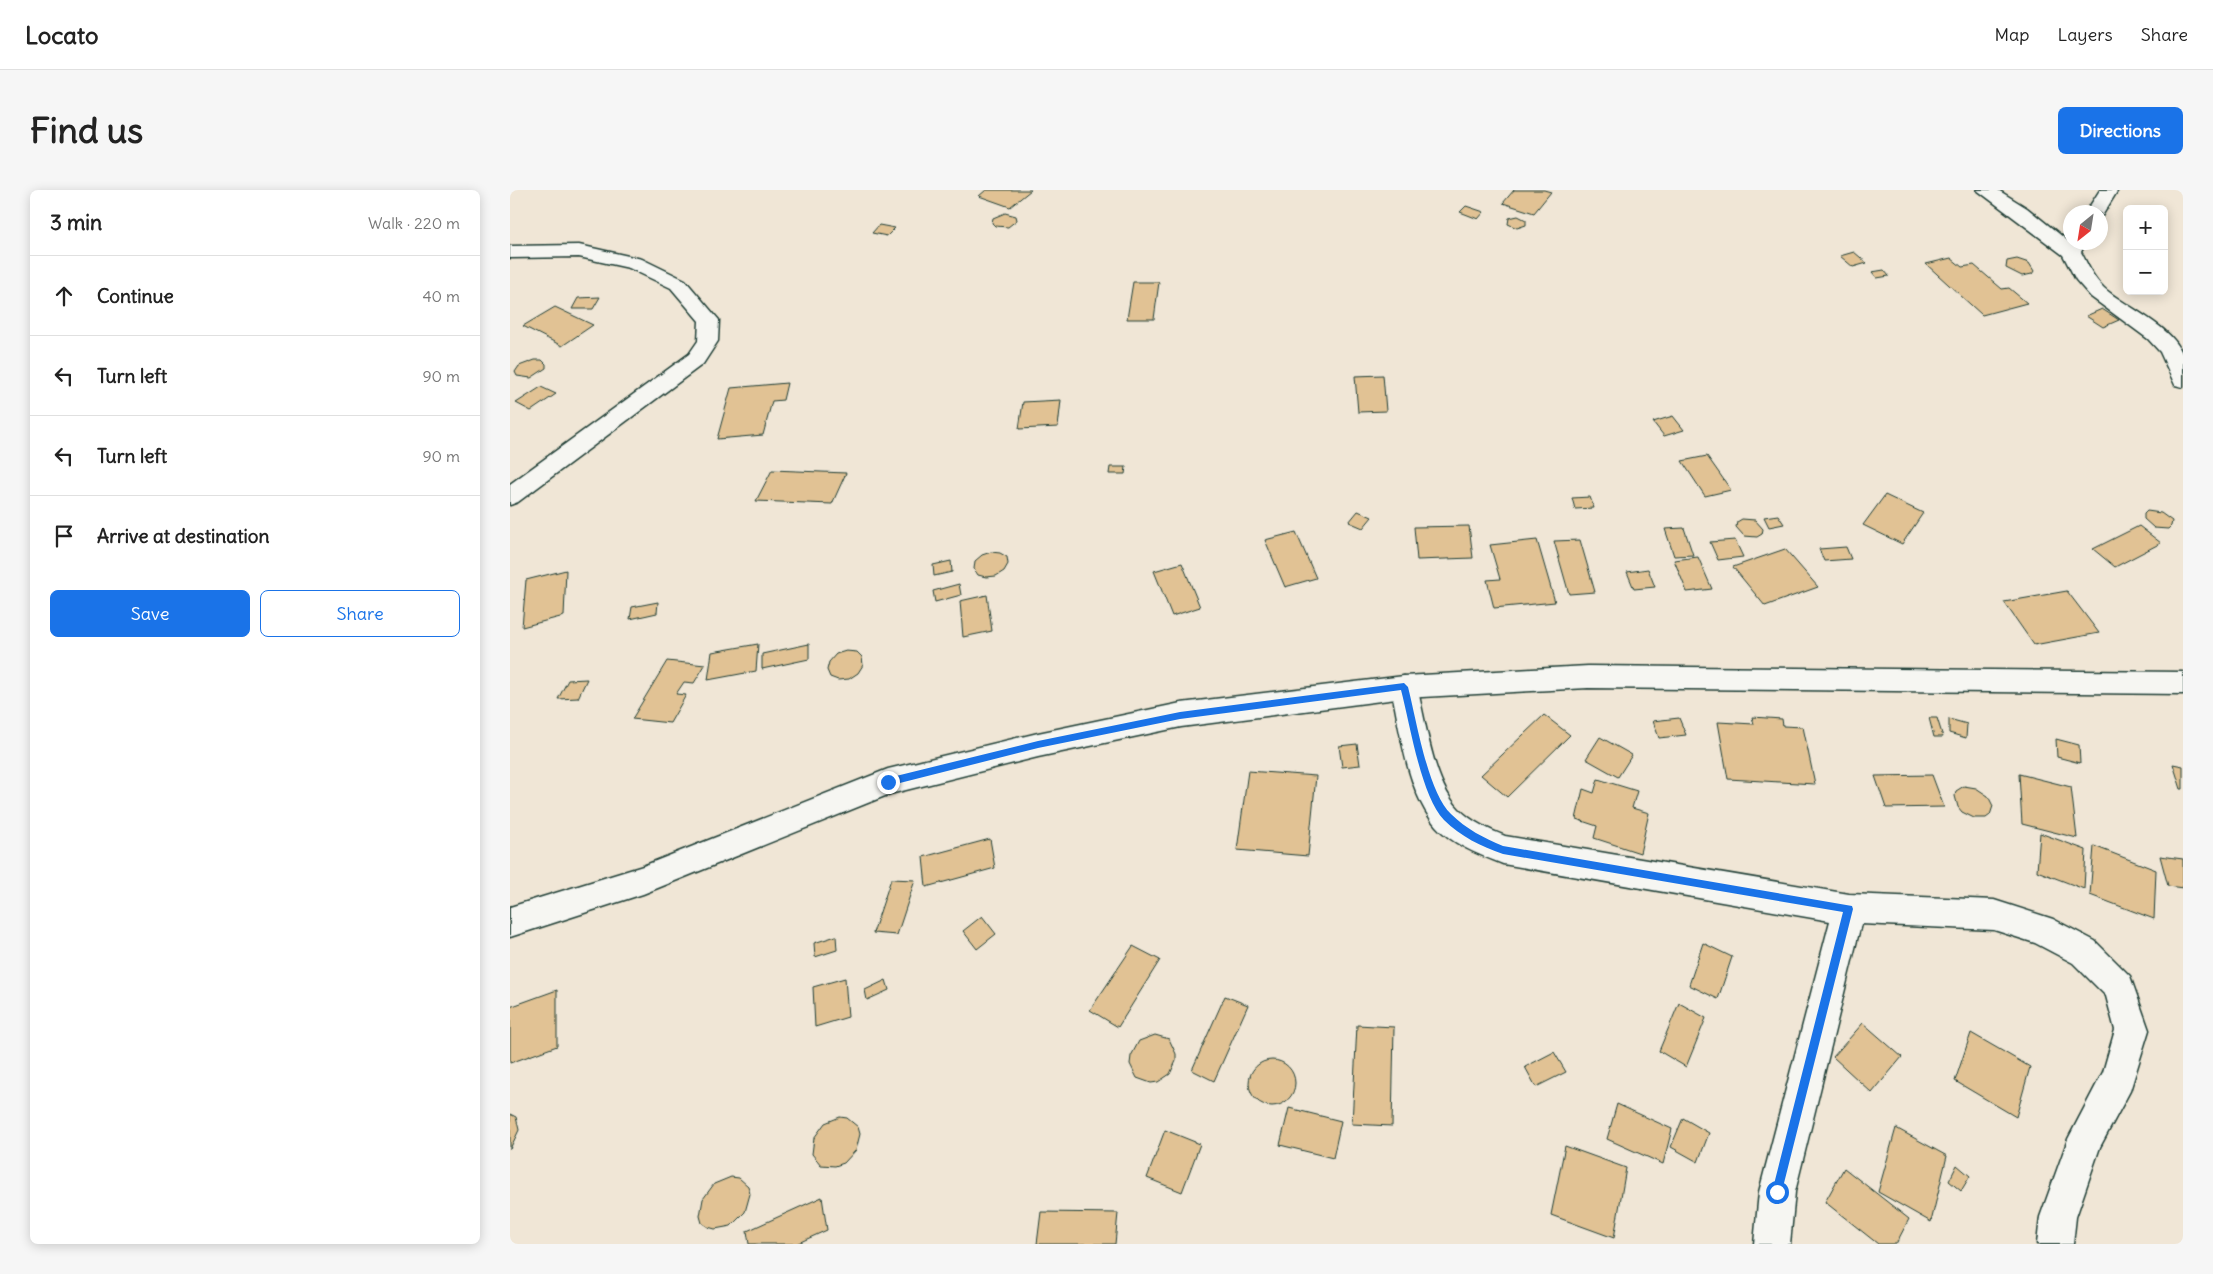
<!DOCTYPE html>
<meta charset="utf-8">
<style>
body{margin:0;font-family:Delius,sans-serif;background:#f6f6f6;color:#222}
.controls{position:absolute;right:15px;top:15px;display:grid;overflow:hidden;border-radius:8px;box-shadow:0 2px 12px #0003}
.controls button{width:45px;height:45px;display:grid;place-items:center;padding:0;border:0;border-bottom:1px solid #e0e0e0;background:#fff;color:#222;font:25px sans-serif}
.compass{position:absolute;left:1553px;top:15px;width:45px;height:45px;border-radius:50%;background:#fff;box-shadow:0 2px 12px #0003;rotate:210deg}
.stop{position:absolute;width:15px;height:15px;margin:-11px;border:4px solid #1a73e8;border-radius:50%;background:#fff}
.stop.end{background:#1a73e8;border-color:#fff;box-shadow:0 1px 5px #0008}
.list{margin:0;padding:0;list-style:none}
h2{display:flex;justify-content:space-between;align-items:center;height:65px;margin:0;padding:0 20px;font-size:21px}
h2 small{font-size:16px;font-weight:400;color:#767676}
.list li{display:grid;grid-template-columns:32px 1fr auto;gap:15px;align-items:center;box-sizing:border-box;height:80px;padding:0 20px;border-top:1px solid #e0e0e0}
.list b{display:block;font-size:19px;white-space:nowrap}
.list em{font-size:16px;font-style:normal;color:#767676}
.actions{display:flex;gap:10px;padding:15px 20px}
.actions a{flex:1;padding:11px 0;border:1px solid #1a73e8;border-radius:8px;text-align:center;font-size:18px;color:#1a73e8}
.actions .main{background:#1a73e8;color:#fff}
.icon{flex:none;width:28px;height:28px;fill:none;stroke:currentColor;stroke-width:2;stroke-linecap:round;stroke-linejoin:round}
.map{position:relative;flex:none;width:1673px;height:1054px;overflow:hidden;border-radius:8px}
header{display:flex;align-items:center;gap:30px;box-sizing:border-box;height:70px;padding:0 25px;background:#fff;border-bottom:1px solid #e0e0e0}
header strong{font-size:24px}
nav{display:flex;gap:28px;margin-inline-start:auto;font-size:18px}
.intro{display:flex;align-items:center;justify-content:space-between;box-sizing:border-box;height:120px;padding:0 30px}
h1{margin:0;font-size:35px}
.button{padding:12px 22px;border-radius:8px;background:#1a73e8;color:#fff;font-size:18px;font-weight:700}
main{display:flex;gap:30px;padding:0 30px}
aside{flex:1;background:#fff;border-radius:8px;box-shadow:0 2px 12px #0003}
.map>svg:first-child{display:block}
</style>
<header>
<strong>Locato</strong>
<nav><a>Map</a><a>Layers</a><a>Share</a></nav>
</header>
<div class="intro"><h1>Find us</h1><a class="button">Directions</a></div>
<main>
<aside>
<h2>3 min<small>Walk · 220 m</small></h2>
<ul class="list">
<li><svg class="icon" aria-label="ahead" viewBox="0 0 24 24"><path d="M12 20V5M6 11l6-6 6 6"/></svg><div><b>Continue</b></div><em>40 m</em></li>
<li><svg class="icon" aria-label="left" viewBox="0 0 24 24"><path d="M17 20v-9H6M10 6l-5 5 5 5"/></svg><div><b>Turn left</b></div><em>90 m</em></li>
<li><svg class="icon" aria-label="left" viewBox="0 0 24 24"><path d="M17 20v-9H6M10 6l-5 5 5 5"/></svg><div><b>Turn left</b></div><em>90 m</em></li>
<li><svg class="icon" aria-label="arrive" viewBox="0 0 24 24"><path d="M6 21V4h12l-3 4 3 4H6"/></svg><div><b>Arrive at destination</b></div></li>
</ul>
<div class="actions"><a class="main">Save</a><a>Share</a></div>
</aside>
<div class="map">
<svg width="1673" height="1054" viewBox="0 0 1673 1054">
<rect width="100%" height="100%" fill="#f0e6d6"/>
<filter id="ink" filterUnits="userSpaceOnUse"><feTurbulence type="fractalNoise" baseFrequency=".02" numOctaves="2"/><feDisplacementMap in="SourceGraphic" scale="10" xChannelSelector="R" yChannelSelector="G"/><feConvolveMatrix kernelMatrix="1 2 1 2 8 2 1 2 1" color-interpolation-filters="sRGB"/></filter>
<g filter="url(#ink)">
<g fill="#e1c294" stroke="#1f3d34">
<path d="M 476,0 L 521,0 L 500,17 L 469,6 Z"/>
<path d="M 1004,0 L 1034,0 L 1041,2 L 1024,23 L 993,13 Z"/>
<path d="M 956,16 L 974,22 L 968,29 L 950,22 Z"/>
<path d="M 495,23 L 506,26 L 507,30 L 498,37 L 485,36 L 482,33 L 483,28 Z"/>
<path d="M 1008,26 L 1016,30 L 1016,35 L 1007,38 L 998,34 L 999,28 Z"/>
<path d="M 369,35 L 385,38 L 377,46 L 362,43 Z"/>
<path d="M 1344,62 L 1357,73 L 1343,77 L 1330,66 Z"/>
<path d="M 1441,68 L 1452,77 L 1464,75 L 1492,99 L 1499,98 L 1517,113 L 1472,125 L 1416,74 Z"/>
<path d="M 1507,69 L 1519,73 L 1524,81 L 1522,84 L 1512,86 L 1496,78 L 1497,71 Z"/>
<path d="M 1374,80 L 1379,86 L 1367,88 L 1362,82 Z"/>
<path d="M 623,92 L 649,92 L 644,129 L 617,129 Z"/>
<path d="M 90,107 L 83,119 L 62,119 L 68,108 Z"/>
<path d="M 45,117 L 83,135 L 52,156 L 13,136 Z"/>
<path d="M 1592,119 L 1609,130 L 1593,137 L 1576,126 Z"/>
<path d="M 25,170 L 32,170 L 36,174 L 36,178 L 21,188 L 7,186 L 5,182 L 9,176 Z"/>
<path d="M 873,185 L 876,221 L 848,222 L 845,186 Z"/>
<path d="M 277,193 L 273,210 L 262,211 L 253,245 L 207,249 L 221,198 Z"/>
<path d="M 31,197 L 46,204 L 21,221 L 6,213 Z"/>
<path d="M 551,210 L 548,237 L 509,239 L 513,212 Z"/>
<path d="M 1163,226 L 1174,240 L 1154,246 L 1143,232 Z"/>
<path d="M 1197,266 L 1221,300 L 1195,306 L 1172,271 Z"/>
<path d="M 600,277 L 616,277 L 615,284 L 599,284 Z"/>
<path d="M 262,280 L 336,283 L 322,314 L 246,311 Z"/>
<path d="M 1375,305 L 1413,323 L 1392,354 L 1353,335 Z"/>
<path d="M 1080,307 L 1084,318 L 1065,319 L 1062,308 Z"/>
<path d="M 848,321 L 862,327 L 853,338 L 839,332 Z"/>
<path d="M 1637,321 L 1651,323 L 1662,331 L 1661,336 L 1658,339 L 1644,338 L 1634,329 L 1634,324 Z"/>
<path d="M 1268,325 L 1274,334 L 1259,337 L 1254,327 Z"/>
<path d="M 1232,329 L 1245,330 L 1253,339 L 1252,344 L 1247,347 L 1234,346 L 1226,337 L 1227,332 Z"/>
<path d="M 959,336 L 963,368 L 907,370 L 904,337 Z"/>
<path d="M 1629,336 L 1651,353 L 1605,377 L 1583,359 Z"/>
<path d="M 1174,338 L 1183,365 L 1164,366 L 1155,339 Z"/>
<path d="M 786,342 L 806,388 L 775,397 L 755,350 Z"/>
<path d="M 1027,350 L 1045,412 L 984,418 L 977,390 L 990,389 L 980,355 Z"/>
<path d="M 1070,350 L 1085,402 L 1059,404 L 1044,351 Z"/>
<path d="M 1225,350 L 1233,367 L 1208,370 L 1200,352 Z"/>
<path d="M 1336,357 L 1341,369 L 1314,371 L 1309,359 Z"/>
<path d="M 1275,359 L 1308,397 L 1255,416 L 1223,377 Z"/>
<path d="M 481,362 L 490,363 L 497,367 L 498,374 L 494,381 L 486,386 L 476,387 L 468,385 L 464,379 L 465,371 L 472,365 Z"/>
<path d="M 1188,367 L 1202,399 L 1177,402 L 1164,370 Z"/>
<path d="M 441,371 L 442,382 L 424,386 L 423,375 Z"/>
<path d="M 672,373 L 690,417 L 662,426 L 644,381 Z"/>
<path d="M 1138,379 L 1145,397 L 1124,399 L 1117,382 Z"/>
<path d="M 56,380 L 54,426 L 12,437 L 16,390 Z"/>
<path d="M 449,394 L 451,405 L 425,412 L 423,401 Z"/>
<path d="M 1557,401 L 1589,443 L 1524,455 L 1494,412 Z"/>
<path d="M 477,405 L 482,441 L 453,447 L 450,411 Z"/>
<path d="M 148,412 L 147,423 L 120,429 L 122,417 Z"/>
<path d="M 248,454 L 246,481 L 198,490 L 202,462 Z"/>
<path d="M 299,454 L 299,469 L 252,479 L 252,464 Z"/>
<path d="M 336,461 L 347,462 L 352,467 L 353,475 L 348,483 L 339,489 L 328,490 L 320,487 L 317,480 L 319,472 L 326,464 Z"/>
<path d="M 157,471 L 195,475 L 184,493 L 174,492 L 166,504 L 176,505 L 160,533 L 122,529 Z"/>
<path d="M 77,489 L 68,508 L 48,509 L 58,490 Z"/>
<path d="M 1034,525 L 1060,545 L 997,607 L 971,585 Z"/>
<path d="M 1242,527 L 1272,529 L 1273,536 L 1293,537 L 1305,594 L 1218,589 L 1208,532 L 1244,534 Z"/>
<path d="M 1169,528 L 1176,545 L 1149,548 L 1143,531 Z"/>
<path d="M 1419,528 L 1427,528 L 1433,547 L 1424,547 Z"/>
<path d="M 1439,529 L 1457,534 L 1456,548 L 1439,543 Z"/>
<path d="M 1090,547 L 1122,565 L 1108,587 L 1076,569 Z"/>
<path d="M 1546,549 L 1569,555 L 1570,573 L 1547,567 Z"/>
<path d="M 847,554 L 850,575 L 832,577 L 829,556 Z"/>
<path d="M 1663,574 L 1673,576 L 1673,599 L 1671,599 Z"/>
<path d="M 738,581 L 806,586 L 798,666 L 727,660 Z"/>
<path d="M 1509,584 L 1561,597 L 1567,648 L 1512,634 Z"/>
<path d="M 1422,585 L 1434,617 L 1376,618 L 1365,586 Z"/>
<path d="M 1088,589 L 1127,601 L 1122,618 L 1139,623 L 1130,663 L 1084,648 L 1087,636 L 1066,629 L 1073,599 L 1084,603 Z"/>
<path d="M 1454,596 L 1466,598 L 1478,606 L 1483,616 L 1480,625 L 1476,628 L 1464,628 L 1452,622 L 1448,617 L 1445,606 L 1446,601 Z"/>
<path d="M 1530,643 L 1576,660 L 1574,699 L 1527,681 Z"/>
<path d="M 480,649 L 485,678 L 416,697 L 413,667 Z"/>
<path d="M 1584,656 L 1646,680 L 1644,729 L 1580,705 Z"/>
<path d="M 1650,666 L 1673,669 L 1673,698 L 1658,696 Z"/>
<path d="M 381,689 L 405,690 L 387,745 L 363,743 Z"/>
<path d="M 472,726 L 486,744 L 467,759 L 453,741 Z"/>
<path d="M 326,746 L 327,760 L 305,767 L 304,753 Z"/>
<path d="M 1193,753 L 1222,767 L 1208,809 L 1179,795 Z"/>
<path d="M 623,756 L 650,770 L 608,837 L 580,820 Z"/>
<path d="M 335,788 L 338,827 L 305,837 L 303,797 Z"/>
<path d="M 376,790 L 379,800 L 357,810 L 355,800 Z"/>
<path d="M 47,800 L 47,856 L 0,873 L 0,817 Z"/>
<path d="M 715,806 L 738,815 L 704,891 L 682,880 Z"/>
<path d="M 1169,813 L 1196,828 L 1176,877 L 1149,861 Z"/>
<path d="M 1353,833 L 1392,867 L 1362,903 L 1323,867 Z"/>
<path d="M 847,835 L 884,837 L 882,936 L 842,934 Z"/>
<path d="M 1461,843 L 1520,877 L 1506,927 L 1445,891 Z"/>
<path d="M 645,845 L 659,849 L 666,864 L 666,871 L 660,884 L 648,892 L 641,893 L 627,888 L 620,874 L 621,866 L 629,851 Z"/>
<path d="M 1044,862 L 1056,882 L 1026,897 L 1015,877 Z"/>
<circle cx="762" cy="893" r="23"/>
<path d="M 1107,914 L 1162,939 L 1153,974 L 1097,949 Z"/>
<path d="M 779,918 L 831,931 L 823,968 L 770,955 Z"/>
<path d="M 0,924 L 6,927 L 9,940 L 0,959 Z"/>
<path d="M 330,927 L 337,928 L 348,937 L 350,944 L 346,960 L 334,973 L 325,976 L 311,975 L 302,964 L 304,948 L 315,933 Z"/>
<path d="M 1173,928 L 1199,943 L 1188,972 L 1161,957 Z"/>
<path d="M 1386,938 L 1437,966 L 1421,1032 L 1368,1002 Z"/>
<path d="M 655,940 L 690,954 L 672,1002 L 637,988 Z"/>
<path d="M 1055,956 L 1116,978 L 1104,1048 L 1041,1025 Z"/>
<path d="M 1447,975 L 1460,986 L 1451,1001 L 1439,991 Z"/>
<path d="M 1334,978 L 1399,1029 L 1386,1054 L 1368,1054 L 1315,1012 Z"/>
<path d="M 221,987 L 229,988 L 238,996 L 240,1004 L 235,1022 L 221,1036 L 205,1039 L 198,1037 L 192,1033 L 190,1026 L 193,1009 L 204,994 Z"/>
<path d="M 312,1007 L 317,1040 L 286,1054 L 239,1054 L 237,1041 Z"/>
<path d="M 531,1022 L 608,1023 L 605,1054 L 527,1054 Z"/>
</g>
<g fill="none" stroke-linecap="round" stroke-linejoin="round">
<g stroke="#1f3d34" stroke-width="3">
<g id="street">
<path d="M 1467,0 L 1488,0 L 1517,18 L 1558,51 L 1560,48 L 1560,52 L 1576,52 L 1571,62 C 1578,75 1583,88 1594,98 C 1615,117 1665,137 1673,166 C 1673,175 1673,188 1673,197 L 1665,195 L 1650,162 L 1638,149 L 1581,107 L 1566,90 L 1553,65 Z"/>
<path d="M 1590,0 L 1608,0 L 1592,26 L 1590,22 L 1576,22 Z"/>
<path d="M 69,55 L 132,69 L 175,90 L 209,130 L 208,151 L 193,174 L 8,312 L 0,315 L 0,294 L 179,164 L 188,151 L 189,131 L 161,98 L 119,78 L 69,67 L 0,68 L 0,56 Z"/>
<path d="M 894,486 L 904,489 L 907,497 C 916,532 923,593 949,619 C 962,632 978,639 995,646 L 1339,704 L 1484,710 L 1543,729 L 1585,751 L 1620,786 L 1639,840 L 1620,901 L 1590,957 L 1566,1027 L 1563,1054 L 1527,1054 L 1530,1027 L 1558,949 L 1593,882 L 1605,840 L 1596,806 L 1563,773 L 1525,753 L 1484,740 L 1351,734 L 1285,1002 L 1280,1054 L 1244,1054 L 1249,1002 L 1320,731 L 993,674 C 970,665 943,655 926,636 C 897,602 890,540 881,497 L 884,489 Z"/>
</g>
</g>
<g stroke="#1f3d34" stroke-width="3">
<path id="secondary" d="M 1078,476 L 1673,482 L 1673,504 L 1078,498 L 894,508 L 671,537 L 528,567 L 380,604 L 133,704 L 0,747 L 0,717 L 133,676 L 378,579 L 528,543 L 671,513 L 894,486 Z"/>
</g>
<use href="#street" fill="#f6f6f2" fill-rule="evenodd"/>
<use href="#secondary" fill="#f6f6f2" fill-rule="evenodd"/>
</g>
</g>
<path fill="#1a73e8" d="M 894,493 L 898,497 C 906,528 918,603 941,624 C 956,639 974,648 993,656 L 1342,716 L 1343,719 L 1271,1005 L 1267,1007 L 1262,1002 L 1333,722 L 993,664 C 971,656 951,647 934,630 C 911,606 900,534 891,500 L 670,529 L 528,558 L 378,596 L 374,592 L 378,588 L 528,551 L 670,522 Z"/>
</svg>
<div class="controls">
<button>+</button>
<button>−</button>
</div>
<svg class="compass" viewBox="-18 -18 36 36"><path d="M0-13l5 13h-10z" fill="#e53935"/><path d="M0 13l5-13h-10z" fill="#767676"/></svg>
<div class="stop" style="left:1267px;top:1002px"></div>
<div class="stop end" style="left:378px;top:592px"></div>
</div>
</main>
